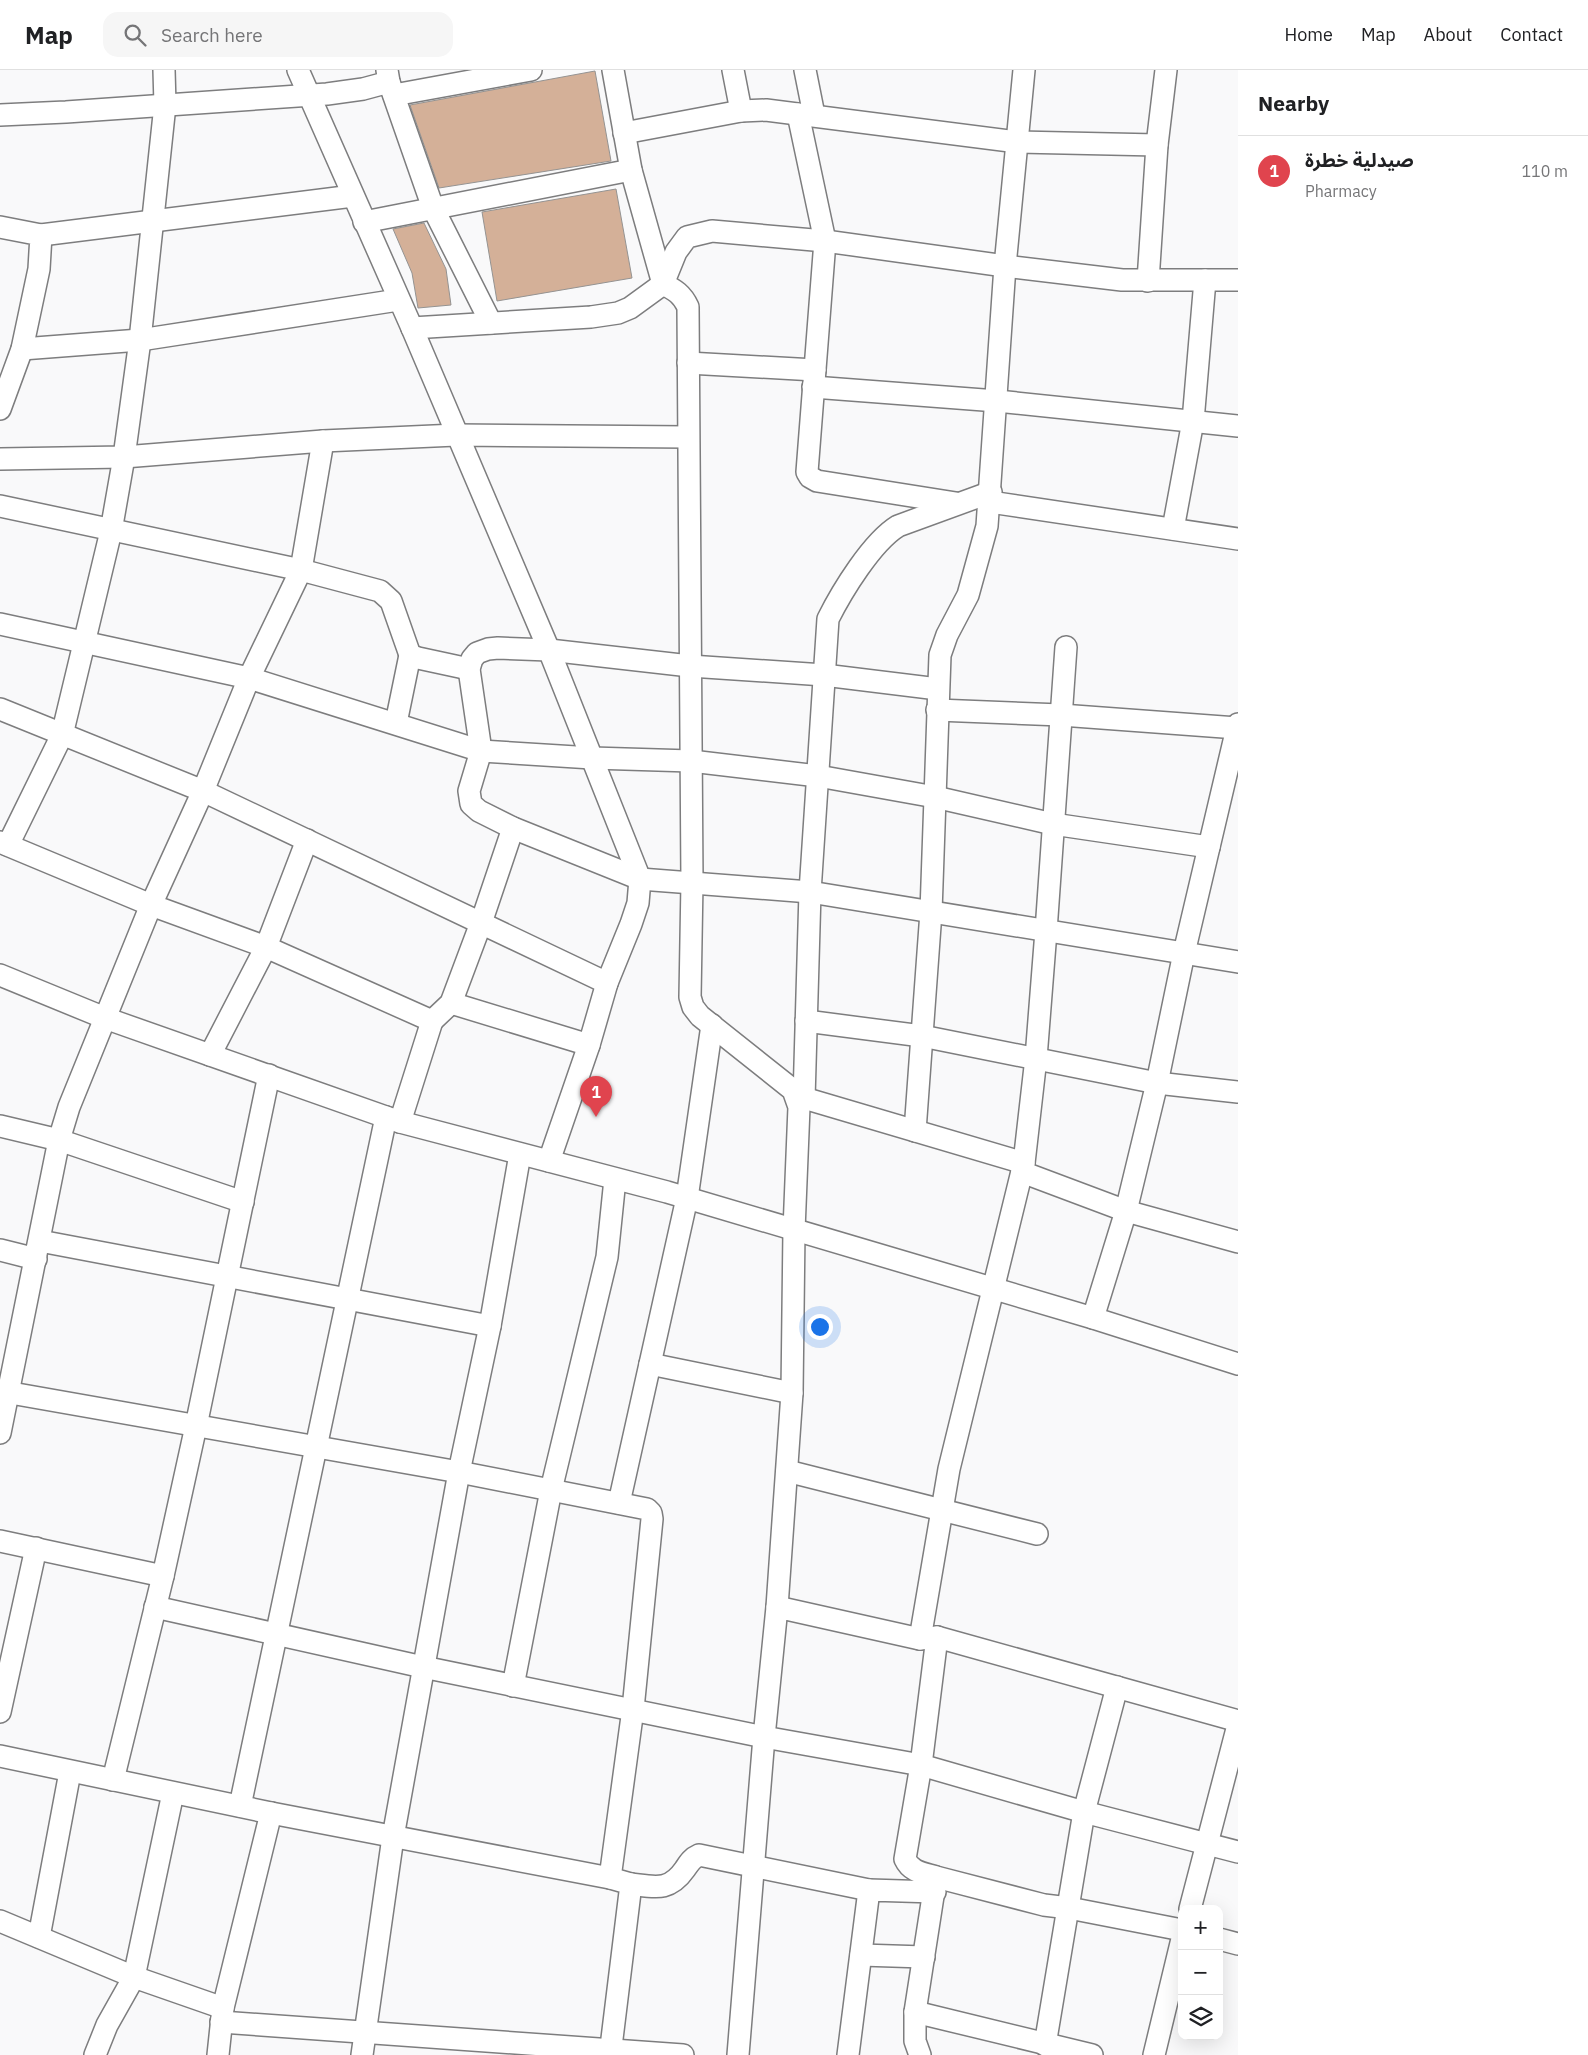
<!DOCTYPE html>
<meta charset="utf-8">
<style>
body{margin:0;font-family:"IBM Plex Sans","Noto Sans Arabic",sans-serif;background:#f6f6f6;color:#202124}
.controls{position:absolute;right:15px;bottom:15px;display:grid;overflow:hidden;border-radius:10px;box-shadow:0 5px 20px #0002}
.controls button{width:45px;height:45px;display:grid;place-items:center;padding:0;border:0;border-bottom:1px solid #e0e0e0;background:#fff;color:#202124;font:25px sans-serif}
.you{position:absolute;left:819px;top:1256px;width:18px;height:18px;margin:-12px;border:4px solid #fff;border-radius:50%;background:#1a73e8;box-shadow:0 0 0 8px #1a73e833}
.badge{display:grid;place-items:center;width:32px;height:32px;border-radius:50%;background:#0f766e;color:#fff;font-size:16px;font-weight:700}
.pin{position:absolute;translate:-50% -41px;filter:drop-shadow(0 1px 2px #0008)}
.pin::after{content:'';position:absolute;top:26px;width:18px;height:15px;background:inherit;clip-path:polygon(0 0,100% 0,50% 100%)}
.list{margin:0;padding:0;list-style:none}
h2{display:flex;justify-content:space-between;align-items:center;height:65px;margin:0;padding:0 20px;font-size:21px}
h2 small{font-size:16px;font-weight:400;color:#757577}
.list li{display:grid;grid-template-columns:32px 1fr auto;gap:15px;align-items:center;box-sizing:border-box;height:70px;padding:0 20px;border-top:1px solid #e0e0e0}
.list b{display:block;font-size:19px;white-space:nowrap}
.list p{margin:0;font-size:16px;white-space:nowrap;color:#757577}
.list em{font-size:16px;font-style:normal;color:#757577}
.icon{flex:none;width:28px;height:28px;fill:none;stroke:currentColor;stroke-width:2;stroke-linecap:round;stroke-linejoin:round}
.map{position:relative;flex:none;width:1238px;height:1985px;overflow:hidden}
header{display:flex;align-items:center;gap:30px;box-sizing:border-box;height:70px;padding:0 25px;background:#fff;border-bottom:1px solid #e0e0e0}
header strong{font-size:24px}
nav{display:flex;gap:28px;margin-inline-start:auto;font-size:18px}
.search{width:350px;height:45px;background:#f6f6f6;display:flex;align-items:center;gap:12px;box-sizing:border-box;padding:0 18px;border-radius:15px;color:#757577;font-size:19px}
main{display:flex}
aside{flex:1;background:#fff}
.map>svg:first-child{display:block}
</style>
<header>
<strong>Map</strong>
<div class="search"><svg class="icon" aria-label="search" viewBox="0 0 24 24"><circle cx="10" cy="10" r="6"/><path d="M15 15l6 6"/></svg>Search here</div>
<nav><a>Home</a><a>Map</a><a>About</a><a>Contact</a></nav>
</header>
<main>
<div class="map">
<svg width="1238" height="1985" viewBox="0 0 1238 1985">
<rect width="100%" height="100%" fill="#f9f9fa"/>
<g fill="#d4b098" stroke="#949392">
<path d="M 595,1 L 611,91 L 439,118 L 410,35 Z"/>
<path d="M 616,119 L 632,208 L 497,231 L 482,142 Z"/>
<path d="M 424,153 L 446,199 L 451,235 L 418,238 L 412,203 L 393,159 Z"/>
</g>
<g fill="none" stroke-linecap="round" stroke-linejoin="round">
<g stroke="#7d7d7e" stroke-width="24">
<g id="minor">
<path d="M 298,0 L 412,258 L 549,580 L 640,809 L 638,833 L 631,854 L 607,913 L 589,975 L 549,1091"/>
<path d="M 613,0 L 631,100 L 663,214 C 675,220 682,224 688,237 L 692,812 L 690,927 L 693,937 L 700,946 L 793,1020 L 799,1037 L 794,1160 L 792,1323 L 777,1537"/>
<path d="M 733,0 L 741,41"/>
<path d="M 805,0 L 814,45"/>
<path d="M 389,12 L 433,138 L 491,253"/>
<path d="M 394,25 L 531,0"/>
<path d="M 798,44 L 825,171 L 807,402 L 810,407 L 817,411 L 956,433"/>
<path d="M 0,45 L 66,42 L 327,24 L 363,19 L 389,12 L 387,0"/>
<path d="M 624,63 L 741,41 L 766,40 L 1018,72 L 1157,75"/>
<path d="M 364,152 L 631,100"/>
<path d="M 0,157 L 41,165 L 39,199 L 22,279 L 0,339"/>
<path d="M 41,165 L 353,126"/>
<path d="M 1148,211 L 1157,75 L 1166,0"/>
<path d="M 412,258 L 591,247 L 618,243 L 630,238 L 663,214 L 676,182 L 687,167 L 712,161 L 825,171 L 1005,196 L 1122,210 L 1238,210"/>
<path d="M 22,279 L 140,270 L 398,230"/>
<path d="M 688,293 L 815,300"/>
<path d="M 813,317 L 997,331 L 1238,356"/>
<path d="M 0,389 L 124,387 L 323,371 L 456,365 L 688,367"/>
<path d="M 990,432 L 1238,469"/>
<path d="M 0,436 L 301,500 L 380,521 L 391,531 L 410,585 L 418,588 L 469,599"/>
<path d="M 1173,459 L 1193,351 L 1205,210"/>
<path d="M 0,554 L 249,608 L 481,681 L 592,688 L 691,691 L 818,706 L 935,727 L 1053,754 L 1209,777"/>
<path d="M 938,619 L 824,605 L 690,596 L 549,580 L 498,578 L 488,579 L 477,583 L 472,589 L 469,599 L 481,681 L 469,721 L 471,734 L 479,741 L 513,758 L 640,809 L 810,822 L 1238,892"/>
<path d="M 0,639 L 203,721 L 607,913"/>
<path d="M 937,640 L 1061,645 L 1237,658"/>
<path d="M 396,653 L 410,585"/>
<path d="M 0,772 L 151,835 L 266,877 L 432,951 L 400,1052"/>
<path d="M 8,775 L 62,665 L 111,461 L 124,387 L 140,270 L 165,35 L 164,0"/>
<path d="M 0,905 L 105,948 L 400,1052 L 667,1122 L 1093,1248 L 1238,1294"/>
<path d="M 451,933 L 589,975"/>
<path d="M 432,951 L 451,933 L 481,853 L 513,758"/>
<path d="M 806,951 L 922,966 L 1157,1013 L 1238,1022"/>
<path d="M 210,985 L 266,877 L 307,770"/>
<path d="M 797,1026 L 1024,1093"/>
<path d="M 804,1029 L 810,822 L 828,549 C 842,521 872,472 898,456 L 991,422"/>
<path d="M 0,1056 L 59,1070 L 243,1132"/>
<path d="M 915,1061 L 931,842 L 940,585 L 947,565 L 968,525 L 987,456 L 1005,196 L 1024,0"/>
<path d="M 1022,1102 L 1126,1141 L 1238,1172"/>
<path d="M 40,1171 L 490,1256"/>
<path d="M 0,1180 L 36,1189"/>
<path d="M 1093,1248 L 1126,1141 L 1157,1013 L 1184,883 L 1238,654"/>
<path d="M 650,1294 L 792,1323"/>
<path d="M 0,1321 L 459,1402 L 647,1439 L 651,1443 L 652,1449 L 633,1639 L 610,1808 L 631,1814 L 610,1985"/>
<path d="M 0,1363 L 59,1070 L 69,1037 L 151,835 L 203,721 L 249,608 L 301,500 L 323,371"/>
<path d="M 787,1401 L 1037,1464"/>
<path d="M 619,1433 L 687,1128 L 712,955"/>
<path d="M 0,1471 L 163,1506"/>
<path d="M 155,1537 L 423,1597 L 764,1667 L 921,1695 L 1084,1742 L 1238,1782"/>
<path d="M 920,1569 L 949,1399 L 1024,1093 L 1036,988 L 1046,861 L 1066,577"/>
<path d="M 513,1616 L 551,1420 L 607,1187 L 615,1109"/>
<path d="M 0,1642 L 36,1478"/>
<path d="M 0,1686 L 271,1743 L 610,1808"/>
<path d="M 113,1710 L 163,1506 L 196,1356 L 269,1005"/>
<path d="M 240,1736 L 386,1047"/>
<path d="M 936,1807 L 1044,1835 L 1069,1838 L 1182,1860"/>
<path d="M 631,1814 C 655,1817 669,1822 685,1799 C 689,1793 692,1788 699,1785 L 869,1820"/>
<path d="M 1190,1839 L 1238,1655"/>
<path d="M 0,1851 L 134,1907 L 223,1938"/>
<path d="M 39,1867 L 70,1702"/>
<path d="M 1219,1869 L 1238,1874"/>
<path d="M 861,1885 L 924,1887"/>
<path d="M 915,1942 L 1092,1985"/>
<path d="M 221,1952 L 683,1985"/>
<path d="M 1045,1975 L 1084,1742 L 1117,1617"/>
<path d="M 95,1985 L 107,1955 L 134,1907 L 173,1723"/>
<path d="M 218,1985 L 223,1938 L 271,1743"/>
<path d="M 362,1985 L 393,1767 L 459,1402 L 490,1256 L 520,1084"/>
<path d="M 738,1985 L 764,1667 L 777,1537 L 920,1569 L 937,1567 L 1238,1651"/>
<path d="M 848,1985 L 869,1820 L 935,1822"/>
<path d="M 920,1985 L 915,1971 L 915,1942 L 936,1807 C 923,1803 911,1802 905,1789 L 921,1695 L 937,1567"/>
<path d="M 1154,1985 L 1182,1869"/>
</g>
</g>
<use href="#minor" stroke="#fff" stroke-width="21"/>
</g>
</svg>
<div class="controls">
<button>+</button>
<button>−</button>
<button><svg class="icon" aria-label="layers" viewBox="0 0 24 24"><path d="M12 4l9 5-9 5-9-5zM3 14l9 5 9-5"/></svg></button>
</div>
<div class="you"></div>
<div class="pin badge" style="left:596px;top:1047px;background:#e0444e">1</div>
</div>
<aside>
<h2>Nearby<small></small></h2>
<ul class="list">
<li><span class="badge" style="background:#e0444e">1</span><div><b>صيدلية خطرة</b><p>Pharmacy</p></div><em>110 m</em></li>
</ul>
</aside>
</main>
